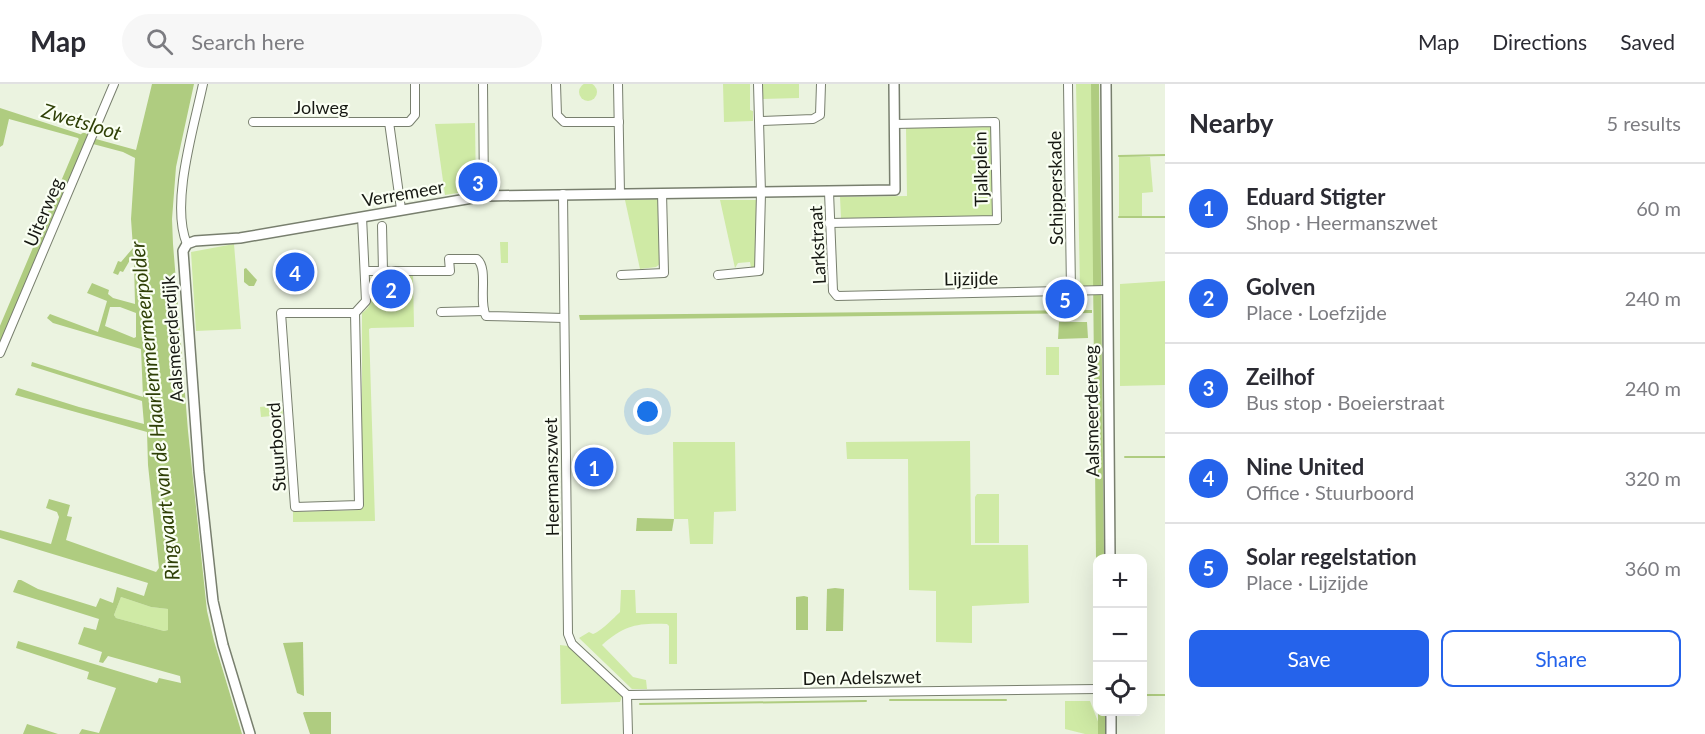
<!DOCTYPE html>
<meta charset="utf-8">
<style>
body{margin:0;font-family:Lato,sans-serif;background:#f7f7f7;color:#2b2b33}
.controls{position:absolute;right:18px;bottom:18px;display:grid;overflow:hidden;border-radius:12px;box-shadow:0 6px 24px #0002}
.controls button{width:54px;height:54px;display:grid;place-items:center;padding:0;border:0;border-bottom:2px solid #e1e1e2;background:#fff;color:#2b2b33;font:30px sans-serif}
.you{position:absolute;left:648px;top:328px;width:21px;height:21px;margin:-15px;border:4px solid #fff;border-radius:50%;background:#1a73e8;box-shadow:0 0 0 9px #1a73e833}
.badge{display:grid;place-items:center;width:39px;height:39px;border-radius:50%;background:#2563eb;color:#fff;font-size:20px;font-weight:700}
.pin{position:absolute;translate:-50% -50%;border:3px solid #fff;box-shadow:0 2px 6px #0006}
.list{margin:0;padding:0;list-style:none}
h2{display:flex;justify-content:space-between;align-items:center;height:78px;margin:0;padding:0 24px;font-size:26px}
h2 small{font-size:20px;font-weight:400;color:#7c7c81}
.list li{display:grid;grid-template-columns:39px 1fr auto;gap:18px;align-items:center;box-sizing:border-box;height:90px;padding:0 24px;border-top:2px solid #e1e1e2}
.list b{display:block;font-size:22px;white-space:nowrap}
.list p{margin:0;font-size:20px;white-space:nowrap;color:#7c7c81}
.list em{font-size:20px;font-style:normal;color:#7c7c81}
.actions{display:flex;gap:12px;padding:18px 24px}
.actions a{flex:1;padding:14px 0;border:2px solid #2563eb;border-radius:12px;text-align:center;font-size:21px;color:#2563eb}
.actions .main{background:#2563eb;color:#fff}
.icon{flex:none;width:33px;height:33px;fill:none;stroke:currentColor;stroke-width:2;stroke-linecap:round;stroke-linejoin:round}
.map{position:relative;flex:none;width:1165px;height:650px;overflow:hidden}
header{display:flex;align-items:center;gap:36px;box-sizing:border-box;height:84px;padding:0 30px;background:#fff;border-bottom:2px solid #e1e1e2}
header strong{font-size:28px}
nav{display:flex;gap:33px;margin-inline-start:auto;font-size:21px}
.search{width:420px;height:54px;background:#f7f7f7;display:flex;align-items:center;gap:15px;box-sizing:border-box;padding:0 21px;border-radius:33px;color:#7c7c81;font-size:22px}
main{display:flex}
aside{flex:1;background:#fff}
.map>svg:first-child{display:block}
</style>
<header>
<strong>Map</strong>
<div class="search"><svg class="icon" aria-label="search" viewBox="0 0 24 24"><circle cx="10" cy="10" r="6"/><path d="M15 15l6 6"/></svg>Search here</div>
<nav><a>Map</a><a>Directions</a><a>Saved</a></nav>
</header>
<main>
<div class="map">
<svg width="1165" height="650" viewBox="0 0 1165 650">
<rect width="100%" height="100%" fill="#ebf3e0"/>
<g fill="#cfeaa5">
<circle cx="588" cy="8" r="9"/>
<path d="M 723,0 L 750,0 L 750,26 L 753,27 L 753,37 L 724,38 Z"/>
<path d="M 762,0 L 799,0 L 799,14 L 762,15 Z"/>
<path d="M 1076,0 L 1095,0 L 1098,202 L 1080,203 Z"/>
<path d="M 475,39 L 476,106 L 445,111 L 435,40 Z"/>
<path d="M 993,43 L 995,133 L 841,134 L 840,113 L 907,112 L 906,44 Z"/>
<path d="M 1119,72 L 1150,73 L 1153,108 L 1142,109 L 1142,133 L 1119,133 Z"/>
<path d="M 662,115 L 660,180 L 656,183 L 640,185 L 625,116 Z"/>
<path d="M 720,116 L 757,116 L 756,182 L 751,184 L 750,178 L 738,179 L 735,184 Z"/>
<path d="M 500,158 L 508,158 L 508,179 L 501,179 Z"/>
<path d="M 234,160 L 241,245 L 196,247 L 191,168 Z"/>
<path d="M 413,190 L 414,243 L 371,244 L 369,245 L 375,437 L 293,438 L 293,428 L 360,426 L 362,424 L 362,229 C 375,221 372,207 372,193 L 375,191 Z"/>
<path d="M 1165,197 L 1165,301 L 1120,302 L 1120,200 Z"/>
<rect x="1046" y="263" width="13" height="28"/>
<path d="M 282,321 L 283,331 L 261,333 L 260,323 Z"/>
<path d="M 970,357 L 971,461 L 1028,461 L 1029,519 L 972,522 L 972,559 L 936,558 L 936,507 L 909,506 L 908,375 L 847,375 L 846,358 Z"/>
<path d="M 673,358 L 735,358 L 736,427 L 714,428 L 713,460 L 690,460 L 688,435 L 674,435 Z"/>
<path d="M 977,410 L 999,410 L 999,459 L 975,459 L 975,413 Z"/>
<path d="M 621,506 L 635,506 L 636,529 L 677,529 L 677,580 L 669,580 L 669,542 L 667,540 C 637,539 625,541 602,561 L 633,593 L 646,596 L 647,605 L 632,605 L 579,554 L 589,548 L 593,550 C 600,548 614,534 620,528 Z"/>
<path d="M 121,513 L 151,523 L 168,525 L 168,546 L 164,547 L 116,534 L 114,531 Z"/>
<path d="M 560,561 L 568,562 L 623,610 L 620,618 L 561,620 Z"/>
<path d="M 1065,617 L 1090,617 L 1099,640 L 1100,650 L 1085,650 L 1065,645 Z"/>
</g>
<g fill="#afcc80" fill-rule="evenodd">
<path d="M 152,0 L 194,0 L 176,83 L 172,135 L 173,160 L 188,347 L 207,527 L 214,557 L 242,650 L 79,650 L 82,645 L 99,649 L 116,604 L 87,595 L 89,588 L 16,564 L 18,557 L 157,599 L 159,594 L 181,599 L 180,592 L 108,572 L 103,579 L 99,578 L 102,568 L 78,560 L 84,543 L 96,546 L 99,535 L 13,508 L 18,496 L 21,496 L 38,505 L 96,523 L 100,514 L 113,519 L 117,503 L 144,512 L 148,499 L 0,454 L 0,446 L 51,460 L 59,433 L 57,428 L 46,424 L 49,415 L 70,421 L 67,432 L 72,433 L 66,456 L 156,488 L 159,484 L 148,381 L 147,348 L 15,311 L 18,304 L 79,323 L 144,340 L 142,317 L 31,282 L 32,278 L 143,313 L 141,265 L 53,239 L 47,234 L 50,230 L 98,248 L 107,217 L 87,209 L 92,199 L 109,206 L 108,210 L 113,214 L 135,220 L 134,177 L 130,176 L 123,188 L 120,187 L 118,191 L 113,189 L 118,177 L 121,178 L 133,164 L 131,135 L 135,74 L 123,68 L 93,60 L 96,55 L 136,66 ZM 110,223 L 120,223 L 136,229 L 136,253 L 134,254 L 105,242 ZM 121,513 L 151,523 L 168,525 L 168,546 L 164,547 L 116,534 L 114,531 Z"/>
<path d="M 0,24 L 89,53 L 86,59 L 80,57 L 78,54 L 9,35 L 3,61 L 0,63 Z"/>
<path d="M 246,184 L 257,196 L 254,202 L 249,202 L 244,198 L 244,185 Z"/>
<path d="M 1092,226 L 1092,229 L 580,236 L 579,231 Z"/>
<path d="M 1059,238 L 1087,238 L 1088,254 L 1058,255 Z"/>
<path d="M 637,434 L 674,435 L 672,447 L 636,447 Z"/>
<path d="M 835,504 L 844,505 L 843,547 L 826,547 L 827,505 Z"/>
<path d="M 804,512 L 808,513 L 808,546 L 796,546 L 796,513 Z"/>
<path d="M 303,558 L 304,612 L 297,609 L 283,559 Z"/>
<path d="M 304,628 L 331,628 L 331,650 L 310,650 L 303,629 Z"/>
<path d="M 27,640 L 58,650 L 23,650 Z"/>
</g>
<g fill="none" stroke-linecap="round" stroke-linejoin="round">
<g stroke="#afcc80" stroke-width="2">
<path d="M 1119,72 L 1165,71"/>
<path d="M 1119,133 L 1165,133"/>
<path d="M 1125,373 L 1165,373"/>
<path d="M 1142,611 L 1165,611"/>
<path d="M 890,616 L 1006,616"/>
<path d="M 640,620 L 866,617"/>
</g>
<g stroke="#afcc80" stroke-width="8">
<path d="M 1095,0 L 1100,474"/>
<path d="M 0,252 L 84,53"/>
<path d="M 1102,628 L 1102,650"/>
</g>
<g stroke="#787f6e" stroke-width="10">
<g id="minor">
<path d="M 483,0 L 484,112"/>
<path d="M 556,0 L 557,31 L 564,38 L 619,38"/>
<path d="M 618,0 L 620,109"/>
<path d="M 1068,0 L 1071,207"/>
<path d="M 760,37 L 813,35 L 820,31 L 821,0"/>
<path d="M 253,38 L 409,38 L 415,31 L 415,0"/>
<path d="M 389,38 L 401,125"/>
<path d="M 829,108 L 833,207 L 837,212 L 1106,206"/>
<path d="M 563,110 L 568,550 L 572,560 L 627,611 L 628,650"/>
<path d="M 829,139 L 997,136 L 995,38 L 894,40"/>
<path d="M 382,142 L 383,187"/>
<path d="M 187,160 C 170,120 194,43 203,0"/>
<path d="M 365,187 L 450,187 L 449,175 L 477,175 C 489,185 478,217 486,232 L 564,234"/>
<path d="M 621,191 L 664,189 L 662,109"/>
<path d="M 718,191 L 759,187 L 761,109 L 758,0"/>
<path d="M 441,228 L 484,227"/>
<path d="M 355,229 L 281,229 L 295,423 L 359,421 L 355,229 L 366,217 L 362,133"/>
<path d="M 0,269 L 114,0"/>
<path d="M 627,611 L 1098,605"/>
</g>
</g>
<g stroke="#787f6e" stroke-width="12">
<g id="tertiary">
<path d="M 1106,0 L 1110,474"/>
<path d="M 1111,628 L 1111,650"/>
<path d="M 250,650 L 223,561 L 213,517 L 199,388 L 183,167 L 187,160 L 195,157 L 240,154 L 484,112 L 895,106 L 894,0"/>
</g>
</g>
<use href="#minor" stroke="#fff" stroke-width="8"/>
<use href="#tertiary" stroke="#fff" stroke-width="9"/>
</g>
<g text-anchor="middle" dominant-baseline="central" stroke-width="4.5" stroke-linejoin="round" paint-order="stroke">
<g font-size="18" fill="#161812" stroke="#fafff3">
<text x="321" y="23">Jolweg</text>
<text transform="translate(980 85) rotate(-91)">Tjalkplein</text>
<text transform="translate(1055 104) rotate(-91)">Schipperskade</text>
<text transform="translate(403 109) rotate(-10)">Verremeer</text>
<text transform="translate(43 128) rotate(-67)">Uiterweg</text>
<text transform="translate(817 161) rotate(-93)">Larkstraat</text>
<text transform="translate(971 194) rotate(-1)">Lijzijde</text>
<text transform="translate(172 255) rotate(-94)">Aalsmeerderdijk</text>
<text transform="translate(1091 327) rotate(-91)">Aalsmeerderweg</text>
<text transform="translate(276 363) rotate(-94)">Stuurboord</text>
<text transform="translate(551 393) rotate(-91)">Heermanszwet</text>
<text transform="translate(862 593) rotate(-1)">Den Adelszwet</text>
</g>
<g font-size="20" font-style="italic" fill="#2f4006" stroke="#fafff3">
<text transform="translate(82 37) rotate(17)">Zwetsloot</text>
<text transform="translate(154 327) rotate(-96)">Ringvaart van de Haarlemmermeerpolder</text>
</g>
</g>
</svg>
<div class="controls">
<button>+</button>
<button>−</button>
<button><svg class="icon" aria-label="locate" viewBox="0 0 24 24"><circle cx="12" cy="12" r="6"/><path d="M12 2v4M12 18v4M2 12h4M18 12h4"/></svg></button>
</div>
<div class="you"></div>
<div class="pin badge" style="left:594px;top:383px">1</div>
<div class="pin badge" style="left:391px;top:205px">2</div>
<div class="pin badge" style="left:478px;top:98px">3</div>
<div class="pin badge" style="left:295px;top:188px">4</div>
<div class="pin badge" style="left:1065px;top:215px">5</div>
</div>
<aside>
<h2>Nearby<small>5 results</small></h2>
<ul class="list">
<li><span class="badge">1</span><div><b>Eduard Stigter</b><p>Shop · Heermanszwet</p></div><em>60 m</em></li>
<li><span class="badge">2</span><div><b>Golven</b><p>Place · Loefzijde</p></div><em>240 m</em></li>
<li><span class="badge">3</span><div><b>Zeilhof</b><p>Bus stop · Boeierstraat</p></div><em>240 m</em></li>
<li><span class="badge">4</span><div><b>Nine United</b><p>Office · Stuurboord</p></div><em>320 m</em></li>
<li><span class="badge">5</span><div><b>Solar regelstation</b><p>Place · Lijzijde</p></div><em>360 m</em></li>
</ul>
<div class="actions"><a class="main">Save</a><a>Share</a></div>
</aside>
</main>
